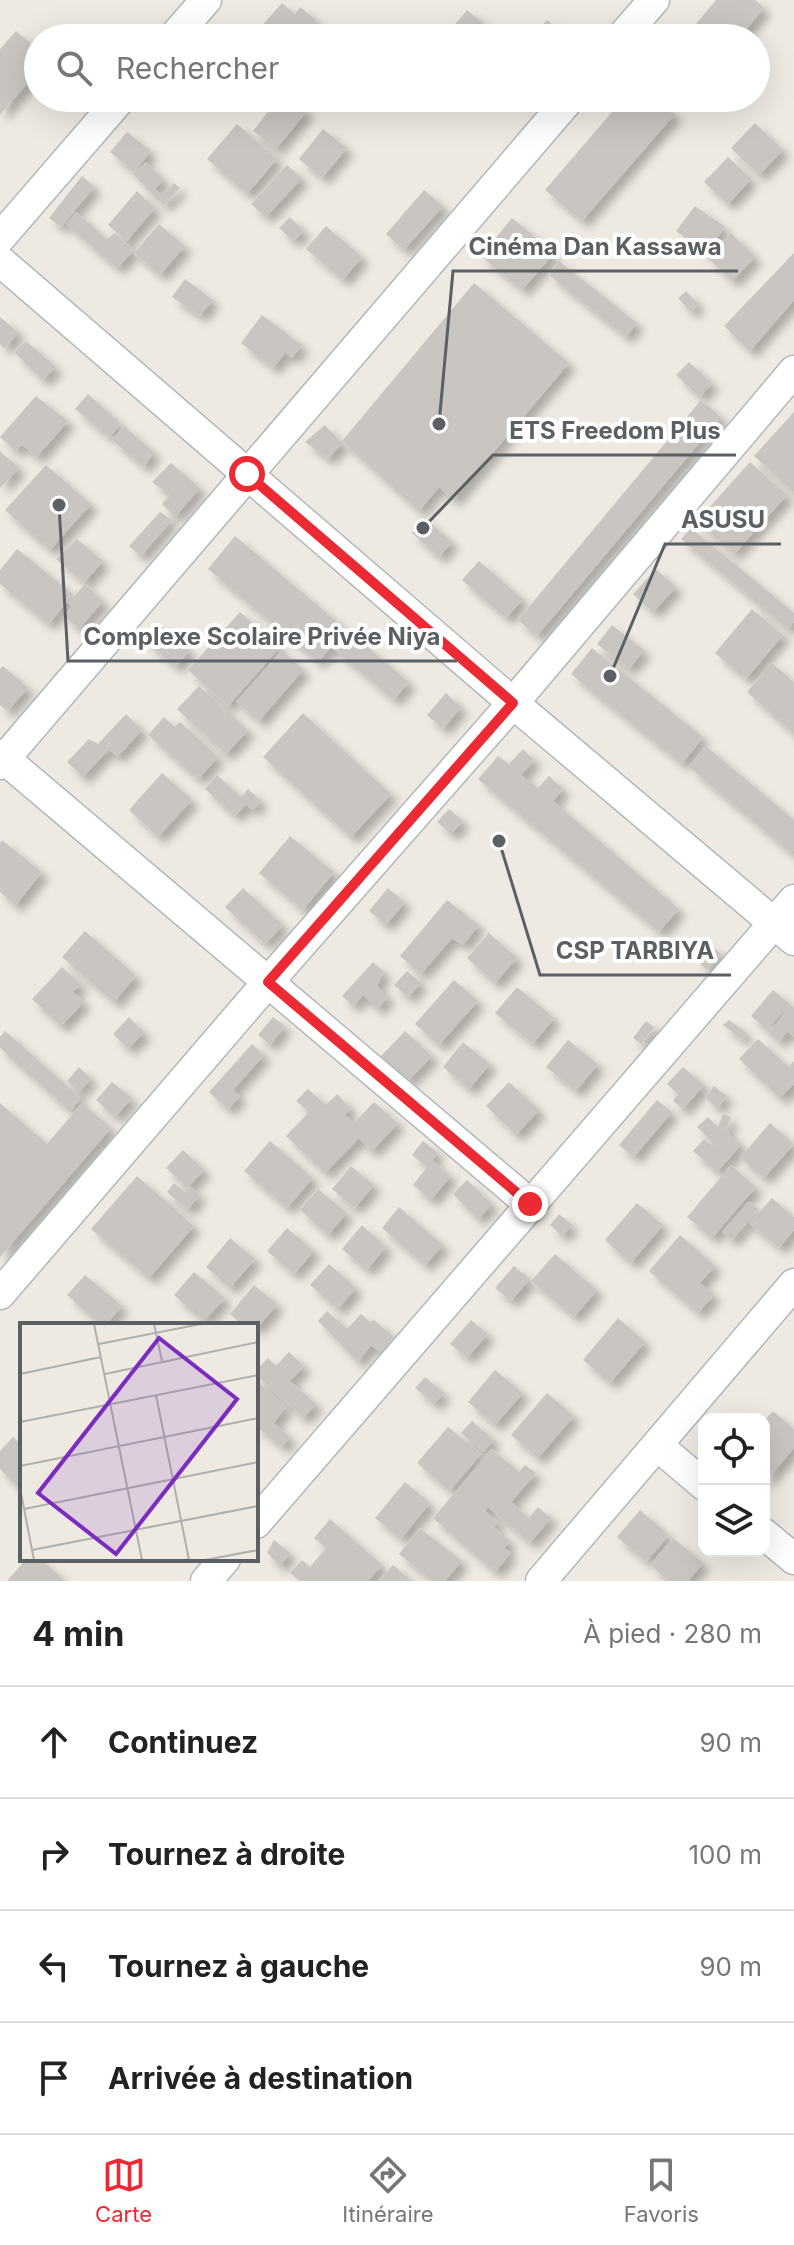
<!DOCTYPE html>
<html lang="fr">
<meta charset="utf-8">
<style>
body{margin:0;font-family:Inter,sans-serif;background:#f6f6f6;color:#222}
.controls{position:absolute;right:24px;bottom:24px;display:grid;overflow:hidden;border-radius:16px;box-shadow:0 8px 32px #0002}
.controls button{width:72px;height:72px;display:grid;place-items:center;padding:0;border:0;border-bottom:2px solid #e0e0e0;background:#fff;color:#222;font:40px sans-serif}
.stop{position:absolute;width:24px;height:24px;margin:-18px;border:6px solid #ec2a33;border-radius:50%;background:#fff}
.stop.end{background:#ec2a33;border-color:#fff;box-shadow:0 2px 8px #0008}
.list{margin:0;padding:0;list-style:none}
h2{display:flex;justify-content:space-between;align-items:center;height:104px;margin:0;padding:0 32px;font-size:34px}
h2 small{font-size:26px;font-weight:400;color:#767676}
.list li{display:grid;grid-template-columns:52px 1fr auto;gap:24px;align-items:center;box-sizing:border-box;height:112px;padding:0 32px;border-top:2px solid #e0e0e0}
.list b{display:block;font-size:30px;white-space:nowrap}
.list em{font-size:26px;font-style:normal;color:#767676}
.icon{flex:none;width:44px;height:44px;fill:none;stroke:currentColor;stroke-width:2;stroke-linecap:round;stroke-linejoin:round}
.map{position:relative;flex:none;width:794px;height:1581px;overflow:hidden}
.search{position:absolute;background:#fff;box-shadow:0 8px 32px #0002;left:24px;right:24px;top:24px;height:88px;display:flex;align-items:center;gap:20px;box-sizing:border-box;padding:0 28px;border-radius:44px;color:#767676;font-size:30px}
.sheet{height:552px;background:#fff}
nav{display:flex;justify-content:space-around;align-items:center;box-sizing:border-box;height:112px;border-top:2px solid #e0e0e0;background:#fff;font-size:22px;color:#767676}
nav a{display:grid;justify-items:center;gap:4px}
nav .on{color:#ec2a33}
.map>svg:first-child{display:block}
</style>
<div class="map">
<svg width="794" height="1581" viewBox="0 0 794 1581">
<defs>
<filter id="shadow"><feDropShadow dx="7" dy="7" stdDeviation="4" flood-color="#0004"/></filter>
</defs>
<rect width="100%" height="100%" fill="#eeeae2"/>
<g fill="#c9c5c0" filter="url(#shadow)">
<path d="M 716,0 L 755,0 L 764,8 L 739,38 L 684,38 Z"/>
<path d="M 282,3 L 295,14 L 300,7 L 316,20 L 301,38 L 251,38 Z"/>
<path d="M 467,10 L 501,38 L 452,38 L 447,34 Z"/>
<path d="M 547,20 L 568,38 L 531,38 Z"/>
<path d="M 16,31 L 38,50 L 38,71 L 0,115 L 0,49 Z"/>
<path d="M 279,98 L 290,98 L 307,111 L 276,149 L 253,131 Z"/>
<path d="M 624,98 L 656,98 L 675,114 L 582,221 L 545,190 Z"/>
<path d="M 755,123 L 783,150 L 759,175 L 731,148 Z"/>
<path d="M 237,124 L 277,159 L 247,194 L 207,159 Z"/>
<path d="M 323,129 L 347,148 L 322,178 L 299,159 Z"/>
<path d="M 127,132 L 151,151 L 134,172 L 110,152 Z"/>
<path d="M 728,157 L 751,179 L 728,204 L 704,182 Z"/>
<path d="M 146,162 L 164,180 L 155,189 L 162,195 L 174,183 L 180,188 L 164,205 L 133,174 Z"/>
<path d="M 287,165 L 302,178 L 266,217 L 251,204 Z"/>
<path d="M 82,176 L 94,187 L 61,227 L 49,218 Z"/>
<path d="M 424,190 L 443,206 L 404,250 L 386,234 Z"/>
<path d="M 137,191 L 155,208 L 127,241 L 108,225 Z"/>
<path d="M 695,206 L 725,227 L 706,253 L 676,231 Z"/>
<path d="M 76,212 L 107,239 L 115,233 L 134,250 L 117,268 L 66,224 Z"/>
<path d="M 290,217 L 304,231 L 293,241 L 279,228 Z"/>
<path d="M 512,218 L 554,253 L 522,290 L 481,256 Z"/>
<path d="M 159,224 L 185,246 L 160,275 L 134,253 Z"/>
<path d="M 326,226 L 362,257 L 343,280 L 306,249 Z"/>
<path d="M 731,233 L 755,257 L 732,281 L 707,257 Z"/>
<path d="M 794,253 L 794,300 L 750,351 L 724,326 Z"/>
<path d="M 559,261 L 637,323 L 626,337 L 549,275 Z"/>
<path d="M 185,279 L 213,300 L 200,316 L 172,297 Z"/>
<path d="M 474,283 L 569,363 L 453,500 L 439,487 L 419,511 L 342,441 Z"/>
<path d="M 686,291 L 698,304 L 691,312 L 678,298 Z"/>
<path d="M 262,315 L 302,345 L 292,358 L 285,353 L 273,368 L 241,343 Z"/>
<path d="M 0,317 L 19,333 L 4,348 L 0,344 Z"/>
<path d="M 26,341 L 56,367 L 43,380 L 14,352 Z"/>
<path d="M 689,362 L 712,383 L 700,397 L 676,375 Z"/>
<path d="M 88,394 L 121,424 L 109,437 L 75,409 Z"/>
<path d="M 36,396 L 68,421 L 37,457 L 22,445 L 16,451 L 0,437 Z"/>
<path d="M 701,400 L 721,417 L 537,636 L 518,620 Z"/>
<path d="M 794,412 L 794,492 L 754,456 Z"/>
<path d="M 325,425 L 342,443 L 328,459 L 305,442 Z"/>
<path d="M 124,426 L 154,452 L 144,467 L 112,440 Z"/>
<path d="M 0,451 L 19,468 L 0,488 Z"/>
<path d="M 750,462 L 787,495 L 734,554 L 697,521 Z"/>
<path d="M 171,463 L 200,488 L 175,517 L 162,504 L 170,495 L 152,482 Z"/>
<path d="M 46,465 L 91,504 L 50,550 L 5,510 Z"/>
<path d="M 160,512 L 172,520 L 141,556 L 129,546 Z"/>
<path d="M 425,518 L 452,542 L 439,557 L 412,533 Z"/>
<path d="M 691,528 L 794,613 L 794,622 L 788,629 L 681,539 Z"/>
<path d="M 235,536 L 409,682 L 394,700 L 331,647 L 318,662 L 208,569 Z"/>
<path d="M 77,539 L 103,561 L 84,583 L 56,559 Z"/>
<path d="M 17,549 L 73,594 L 49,624 L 0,584 L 0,570 Z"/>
<path d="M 479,561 L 523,599 L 506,618 L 462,580 Z"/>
<path d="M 656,569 L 676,587 L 653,612 L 633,594 Z"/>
<path d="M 85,584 L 103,601 L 79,629 L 64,616 L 72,607 L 68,603 Z"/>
<path d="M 752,609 L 783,635 L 746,679 L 715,653 Z"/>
<path d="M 240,612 L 280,647 L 228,706 L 188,670 Z"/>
<path d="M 160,625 L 190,650 L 176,667 L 146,642 Z"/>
<path d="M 612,625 L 644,650 L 629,669 L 597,644 Z"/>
<path d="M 592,648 L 703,737 L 682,764 L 571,674 Z"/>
<path d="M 282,650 L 303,670 L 259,721 L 236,702 Z"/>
<path d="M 772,663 L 794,682 L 794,734 L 747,692 Z"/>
<path d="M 3,666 L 28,688 L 7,711 L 0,705 L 0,669 Z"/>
<path d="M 199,686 L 248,730 L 226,754 L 177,709 Z"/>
<path d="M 446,693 L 461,707 L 443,729 L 427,715 Z"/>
<path d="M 303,713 L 391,794 L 351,837 L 263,757 Z"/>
<path d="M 126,714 L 142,730 L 117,757 L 109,749 L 83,777 L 67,762 L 89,739 L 98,744 Z"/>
<path d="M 164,717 L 175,727 L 180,722 L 218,757 L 198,779 L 148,735 Z"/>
<path d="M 706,746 L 794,820 L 794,849 L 791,853 L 689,767 Z"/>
<path d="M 523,749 L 534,760 L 521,775 L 538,788 L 549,776 L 563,789 L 553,801 L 679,909 L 659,932 L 478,779 L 498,756 L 509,764 Z"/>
<path d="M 162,773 L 192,800 L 158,837 L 129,810 Z"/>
<path d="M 217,775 L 241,797 L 248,789 L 261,801 L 253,810 L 246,804 L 235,816 L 205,789 Z"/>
<path d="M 449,809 L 463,821 L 451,834 L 437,822 Z"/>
<path d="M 290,836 L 334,872 L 303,910 L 259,873 Z"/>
<path d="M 2,840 L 42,872 L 16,905 L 0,892 L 0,843 Z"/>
<path d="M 243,888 L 283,925 L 265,944 L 225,907 Z"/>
<path d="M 388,888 L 405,902 L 386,925 L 369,911 Z"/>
<path d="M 447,900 L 479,925 L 463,945 L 452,938 L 421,974 L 400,956 Z"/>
<path d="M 85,931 L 136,976 L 114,1002 L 62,957 Z"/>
<path d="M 489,933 L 517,958 L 495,983 L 467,958 Z"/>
<path d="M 711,945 L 722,955 L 707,970 L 697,960 Z"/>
<path d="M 373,962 L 384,972 L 377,986 L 388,997 L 377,1009 L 363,995 L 353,1006 L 342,996 Z"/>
<path d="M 62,967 L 82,985 L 72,991 L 84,1002 L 61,1026 L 32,999 Z"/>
<path d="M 407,971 L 421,983 L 408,997 L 394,985 Z"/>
<path d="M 454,980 L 478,1001 L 439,1045 L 415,1024 Z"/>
<path d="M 517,987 L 554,1018 L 533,1044 L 495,1013 Z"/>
<path d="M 773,990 L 790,1004 L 767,1030 L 751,1016 Z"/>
<path d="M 790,1004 L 794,1008 L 794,1037 L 787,1031 L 779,1042 L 767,1030 L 777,1023 Z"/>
<path d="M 129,1017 L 144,1033 L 128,1049 L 113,1034 Z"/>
<path d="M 273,1017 L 285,1026 L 270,1045 L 258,1035 Z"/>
<path d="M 729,1020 L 747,1033 L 742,1040 L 723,1025 Z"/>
<path d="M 646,1021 L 654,1027 L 641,1044 L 633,1038 Z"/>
<path d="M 5,1031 L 81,1098 L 70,1111 L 0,1048 L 0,1037 Z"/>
<path d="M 405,1031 L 432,1056 L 408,1081 L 381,1056 Z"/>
<path d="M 758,1039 L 789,1067 L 794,1061 L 794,1084 L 780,1098 L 739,1059 Z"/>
<path d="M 568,1040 L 598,1064 L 576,1091 L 546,1067 Z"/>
<path d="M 463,1042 L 490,1064 L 469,1089 L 443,1067 Z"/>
<path d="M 252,1044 L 264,1055 L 233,1090 L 240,1096 L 228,1109 L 209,1092 Z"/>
<path d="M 79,1067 L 91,1078 L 79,1092 L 67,1081 Z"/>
<path d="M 683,1067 L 704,1085 L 683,1109 L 673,1101 L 678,1094 L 667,1084 Z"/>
<path d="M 112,1082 L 132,1098 L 115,1117 L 96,1100 Z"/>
<path d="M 509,1082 L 539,1110 L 516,1135 L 486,1106 Z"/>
<path d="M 714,1086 L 727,1096 L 717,1108 L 705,1098 Z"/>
<path d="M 308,1089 L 326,1105 L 337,1094 L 351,1108 L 345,1115 L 354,1123 L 374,1102 L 398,1123 L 372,1151 L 359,1139 L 365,1132 L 325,1173 L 286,1136 L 309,1112 L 296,1101 Z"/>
<path d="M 657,1100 L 672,1112 L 634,1157 L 619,1145 Z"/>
<path d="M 0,1103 L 47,1144 L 82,1103 L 111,1128 L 0,1257 Z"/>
<path d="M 723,1114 L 731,1117 L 726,1130 L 741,1145 L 717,1172 L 693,1151 L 704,1139 L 726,1156 L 697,1127 L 708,1117 L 718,1127 Z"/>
<path d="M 770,1123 L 794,1144 L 764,1178 L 740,1158 Z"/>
<path d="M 270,1141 L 313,1178 L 287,1208 L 244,1171 Z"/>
<path d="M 423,1141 L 438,1153 L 432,1160 L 451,1176 L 431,1200 L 413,1185 L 427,1167 L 412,1155 Z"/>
<path d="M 183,1150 L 204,1170 L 187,1188 L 166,1168 Z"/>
<path d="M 731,1165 L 756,1187 L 712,1238 L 687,1217 Z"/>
<path d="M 351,1166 L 374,1185 L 355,1208 L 332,1189 Z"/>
<path d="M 137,1176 L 194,1226 L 149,1278 L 91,1229 Z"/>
<path d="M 467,1180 L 492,1204 L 478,1219 L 453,1194 Z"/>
<path d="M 174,1183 L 185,1192 L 190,1187 L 200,1195 L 187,1210 L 167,1192 Z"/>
<path d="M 318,1189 L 347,1213 L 328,1235 L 300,1210 Z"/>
<path d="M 772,1198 L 794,1217 L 794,1230 L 779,1248 L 749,1223 Z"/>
<path d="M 749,1201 L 758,1209 L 732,1240 L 722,1232 Z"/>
<path d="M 637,1203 L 663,1225 L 631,1263 L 605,1240 Z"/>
<path d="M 399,1207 L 443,1245 L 425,1265 L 382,1228 Z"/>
<path d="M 559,1214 L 572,1225 L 562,1236 L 550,1225 Z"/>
<path d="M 362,1225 L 386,1247 L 367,1270 L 342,1249 Z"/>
<path d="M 287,1228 L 314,1251 L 294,1274 L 267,1251 Z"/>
<path d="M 680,1235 L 715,1266 L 700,1283 L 714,1295 L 698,1313 L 649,1271 Z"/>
<path d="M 230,1238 L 255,1259 L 230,1288 L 206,1267 Z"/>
<path d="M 555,1254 L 597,1290 L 574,1317 L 531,1281 Z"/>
<path d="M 329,1264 L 356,1288 L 338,1309 L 310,1285 Z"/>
<path d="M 514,1266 L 530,1279 L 511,1301 L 495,1288 Z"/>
<path d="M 194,1272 L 225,1298 L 204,1321 L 174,1295 Z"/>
<path d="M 85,1275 L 122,1306 L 106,1325 L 102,1325 L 67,1295 Z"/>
<path d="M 254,1285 L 277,1304 L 256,1330 L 256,1325 L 243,1325 L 230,1314 Z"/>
<path d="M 327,1311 L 347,1329 L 361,1314 L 370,1322 L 374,1320 L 396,1339 L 383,1354 L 371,1345 L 358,1362 L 318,1321 Z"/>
<path d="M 618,1318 L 645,1342 L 610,1383 L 583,1360 Z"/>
<path d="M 471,1320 L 488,1334 L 467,1358 L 450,1344 Z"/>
<path d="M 289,1352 L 304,1366 L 290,1381 L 316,1404 L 303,1418 L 256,1375 L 256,1370 L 268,1358 L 276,1366 Z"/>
<path d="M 495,1370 L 523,1393 L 495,1425 L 468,1402 Z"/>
<path d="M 425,1377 L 444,1393 L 434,1404 L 415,1388 Z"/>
<path d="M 256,1380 L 286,1407 L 274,1423 L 290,1437 L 282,1447 L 256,1426 Z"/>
<path d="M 547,1393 L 574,1416 L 538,1458 L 511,1435 Z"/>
<path d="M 773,1411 L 794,1429 L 794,1448 L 764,1483 L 764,1421 Z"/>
<path d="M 472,1421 L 494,1440 L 483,1452 L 461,1433 Z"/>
<path d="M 448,1427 L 481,1454 L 450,1491 L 417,1463 Z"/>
<path d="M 13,1437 L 22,1445 L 22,1491 L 0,1469 L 0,1451 Z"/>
<path d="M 492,1449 L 519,1472 L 525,1465 L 536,1473 L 511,1502 L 529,1518 L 538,1507 L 551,1518 L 530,1543 L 488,1507 L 485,1511 L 498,1522 L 494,1527 L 510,1541 L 504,1548 L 511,1553 L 495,1572 L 433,1518 Z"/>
<path d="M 405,1482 L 430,1503 L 401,1539 L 375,1518 Z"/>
<path d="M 640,1510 L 669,1535 L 646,1562 L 617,1537 Z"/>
<path d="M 330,1519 L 382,1565 L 368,1581 L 300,1581 L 290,1573 L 302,1560 L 310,1567 L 326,1548 L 314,1538 Z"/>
<path d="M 420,1528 L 462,1561 L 445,1581 L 432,1581 L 399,1554 Z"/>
<path d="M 673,1538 L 703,1563 L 688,1581 L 669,1581 L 650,1565 Z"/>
<path d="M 274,1540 L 290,1553 L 280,1566 L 267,1553 Z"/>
<path d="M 26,1559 L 40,1559 L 61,1577 L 57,1581 L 7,1581 Z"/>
<path d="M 393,1565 L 412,1581 L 379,1581 Z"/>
</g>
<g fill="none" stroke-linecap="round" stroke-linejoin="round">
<g stroke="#b3b6ba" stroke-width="33">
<g id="minor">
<path d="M 173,38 L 206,0"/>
<path d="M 621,38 L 654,0"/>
<path d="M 0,238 L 121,98"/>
<path d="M 0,261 L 513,703 L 794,940"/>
<path d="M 0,755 L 530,1204"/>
<path d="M 0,764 L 570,98"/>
<path d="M 0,1294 L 268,982 L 513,703 L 794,371"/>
<path d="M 658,1446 L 704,1485"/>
<path d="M 256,1523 L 794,900"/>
<path d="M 764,1534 L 794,1559"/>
<path d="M 206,1581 L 225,1559"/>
<path d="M 541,1581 L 794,1284"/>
</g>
</g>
<use href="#minor" stroke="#fff" stroke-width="30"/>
</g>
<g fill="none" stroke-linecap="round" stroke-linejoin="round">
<path stroke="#ec2a33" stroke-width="10" d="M 247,474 L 513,703 L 268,982 L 530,1204"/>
</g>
<g transform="translate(20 1323)">
<rect width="238" height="238" fill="#eeeae2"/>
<path fill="none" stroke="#afafac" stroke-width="2" d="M 74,1 L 122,237M 134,1 L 142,38M 79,21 L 181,1M 0,51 L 81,34M 85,51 L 238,19M 136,72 L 169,237M 0,99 L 238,52M 0,143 L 238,95M 0,165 L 14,237M 4,186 L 238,139M 12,227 L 238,183M 185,237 L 238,227"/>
<path fill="#7b2cbf" fill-opacity="0.15" stroke="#7b2cbf" stroke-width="4" d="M 139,15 L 217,76 L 96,231 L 18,170 Z"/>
<rect width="238" height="238" fill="none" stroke="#5b6064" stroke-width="4"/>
</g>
<path fill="none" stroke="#5b6064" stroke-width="3" d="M439 424L453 271H738M423 528L493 455H736M610 676L665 544H781M59 505L68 661H457M499 841L540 975H731"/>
<g fill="#5b6064" stroke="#fff" stroke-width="3">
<circle cx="439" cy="424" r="8"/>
<circle cx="423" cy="528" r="8"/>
<circle cx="610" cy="676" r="8"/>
<circle cx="59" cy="505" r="8"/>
<circle cx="499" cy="841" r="8"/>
</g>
<g font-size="24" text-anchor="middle" font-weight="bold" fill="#5b6064" stroke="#fff" stroke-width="8" stroke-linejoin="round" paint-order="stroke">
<text x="595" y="255">Cinéma Dan Kassawa</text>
<text x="615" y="439">ETS Freedom Plus</text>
<text x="723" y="528">ASUSU</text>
<text x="262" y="645">Complexe Scolaire Privée Niya</text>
<text x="635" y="959">CSP TARBIYA</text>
</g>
</svg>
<div class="controls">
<button><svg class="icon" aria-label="locate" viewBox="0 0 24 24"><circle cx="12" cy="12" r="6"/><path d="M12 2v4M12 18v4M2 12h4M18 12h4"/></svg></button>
<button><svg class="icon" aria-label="layers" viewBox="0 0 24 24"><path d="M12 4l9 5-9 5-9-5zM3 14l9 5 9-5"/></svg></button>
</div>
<div class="stop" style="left:247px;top:474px"></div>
<div class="stop end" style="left:530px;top:1204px"></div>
<div class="search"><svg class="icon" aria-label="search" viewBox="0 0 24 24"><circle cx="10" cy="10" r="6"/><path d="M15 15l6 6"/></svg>Rechercher</div>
</div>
<section class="sheet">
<h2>4 min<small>À pied · 280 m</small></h2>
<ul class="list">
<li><svg class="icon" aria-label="ahead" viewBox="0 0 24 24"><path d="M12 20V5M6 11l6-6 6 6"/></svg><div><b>Continuez</b></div><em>90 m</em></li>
<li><svg class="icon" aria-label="right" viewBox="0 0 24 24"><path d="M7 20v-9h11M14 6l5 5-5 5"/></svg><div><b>Tournez à droite</b></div><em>100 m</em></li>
<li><svg class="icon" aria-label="left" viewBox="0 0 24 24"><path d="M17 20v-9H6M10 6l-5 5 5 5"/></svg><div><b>Tournez à gauche</b></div><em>90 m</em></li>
<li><svg class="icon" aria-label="arrive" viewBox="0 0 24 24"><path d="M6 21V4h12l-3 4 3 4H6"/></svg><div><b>Arrivée à destination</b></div></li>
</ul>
</section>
<nav>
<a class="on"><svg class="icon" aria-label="map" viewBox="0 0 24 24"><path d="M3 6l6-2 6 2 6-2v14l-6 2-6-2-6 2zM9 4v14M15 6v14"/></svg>Carte</a>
<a><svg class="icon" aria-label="directions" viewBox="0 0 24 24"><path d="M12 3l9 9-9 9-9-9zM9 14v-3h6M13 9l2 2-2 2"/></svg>Itinéraire</a>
<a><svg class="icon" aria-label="saved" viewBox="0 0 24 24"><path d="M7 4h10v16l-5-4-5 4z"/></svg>Favoris</a>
</nav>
